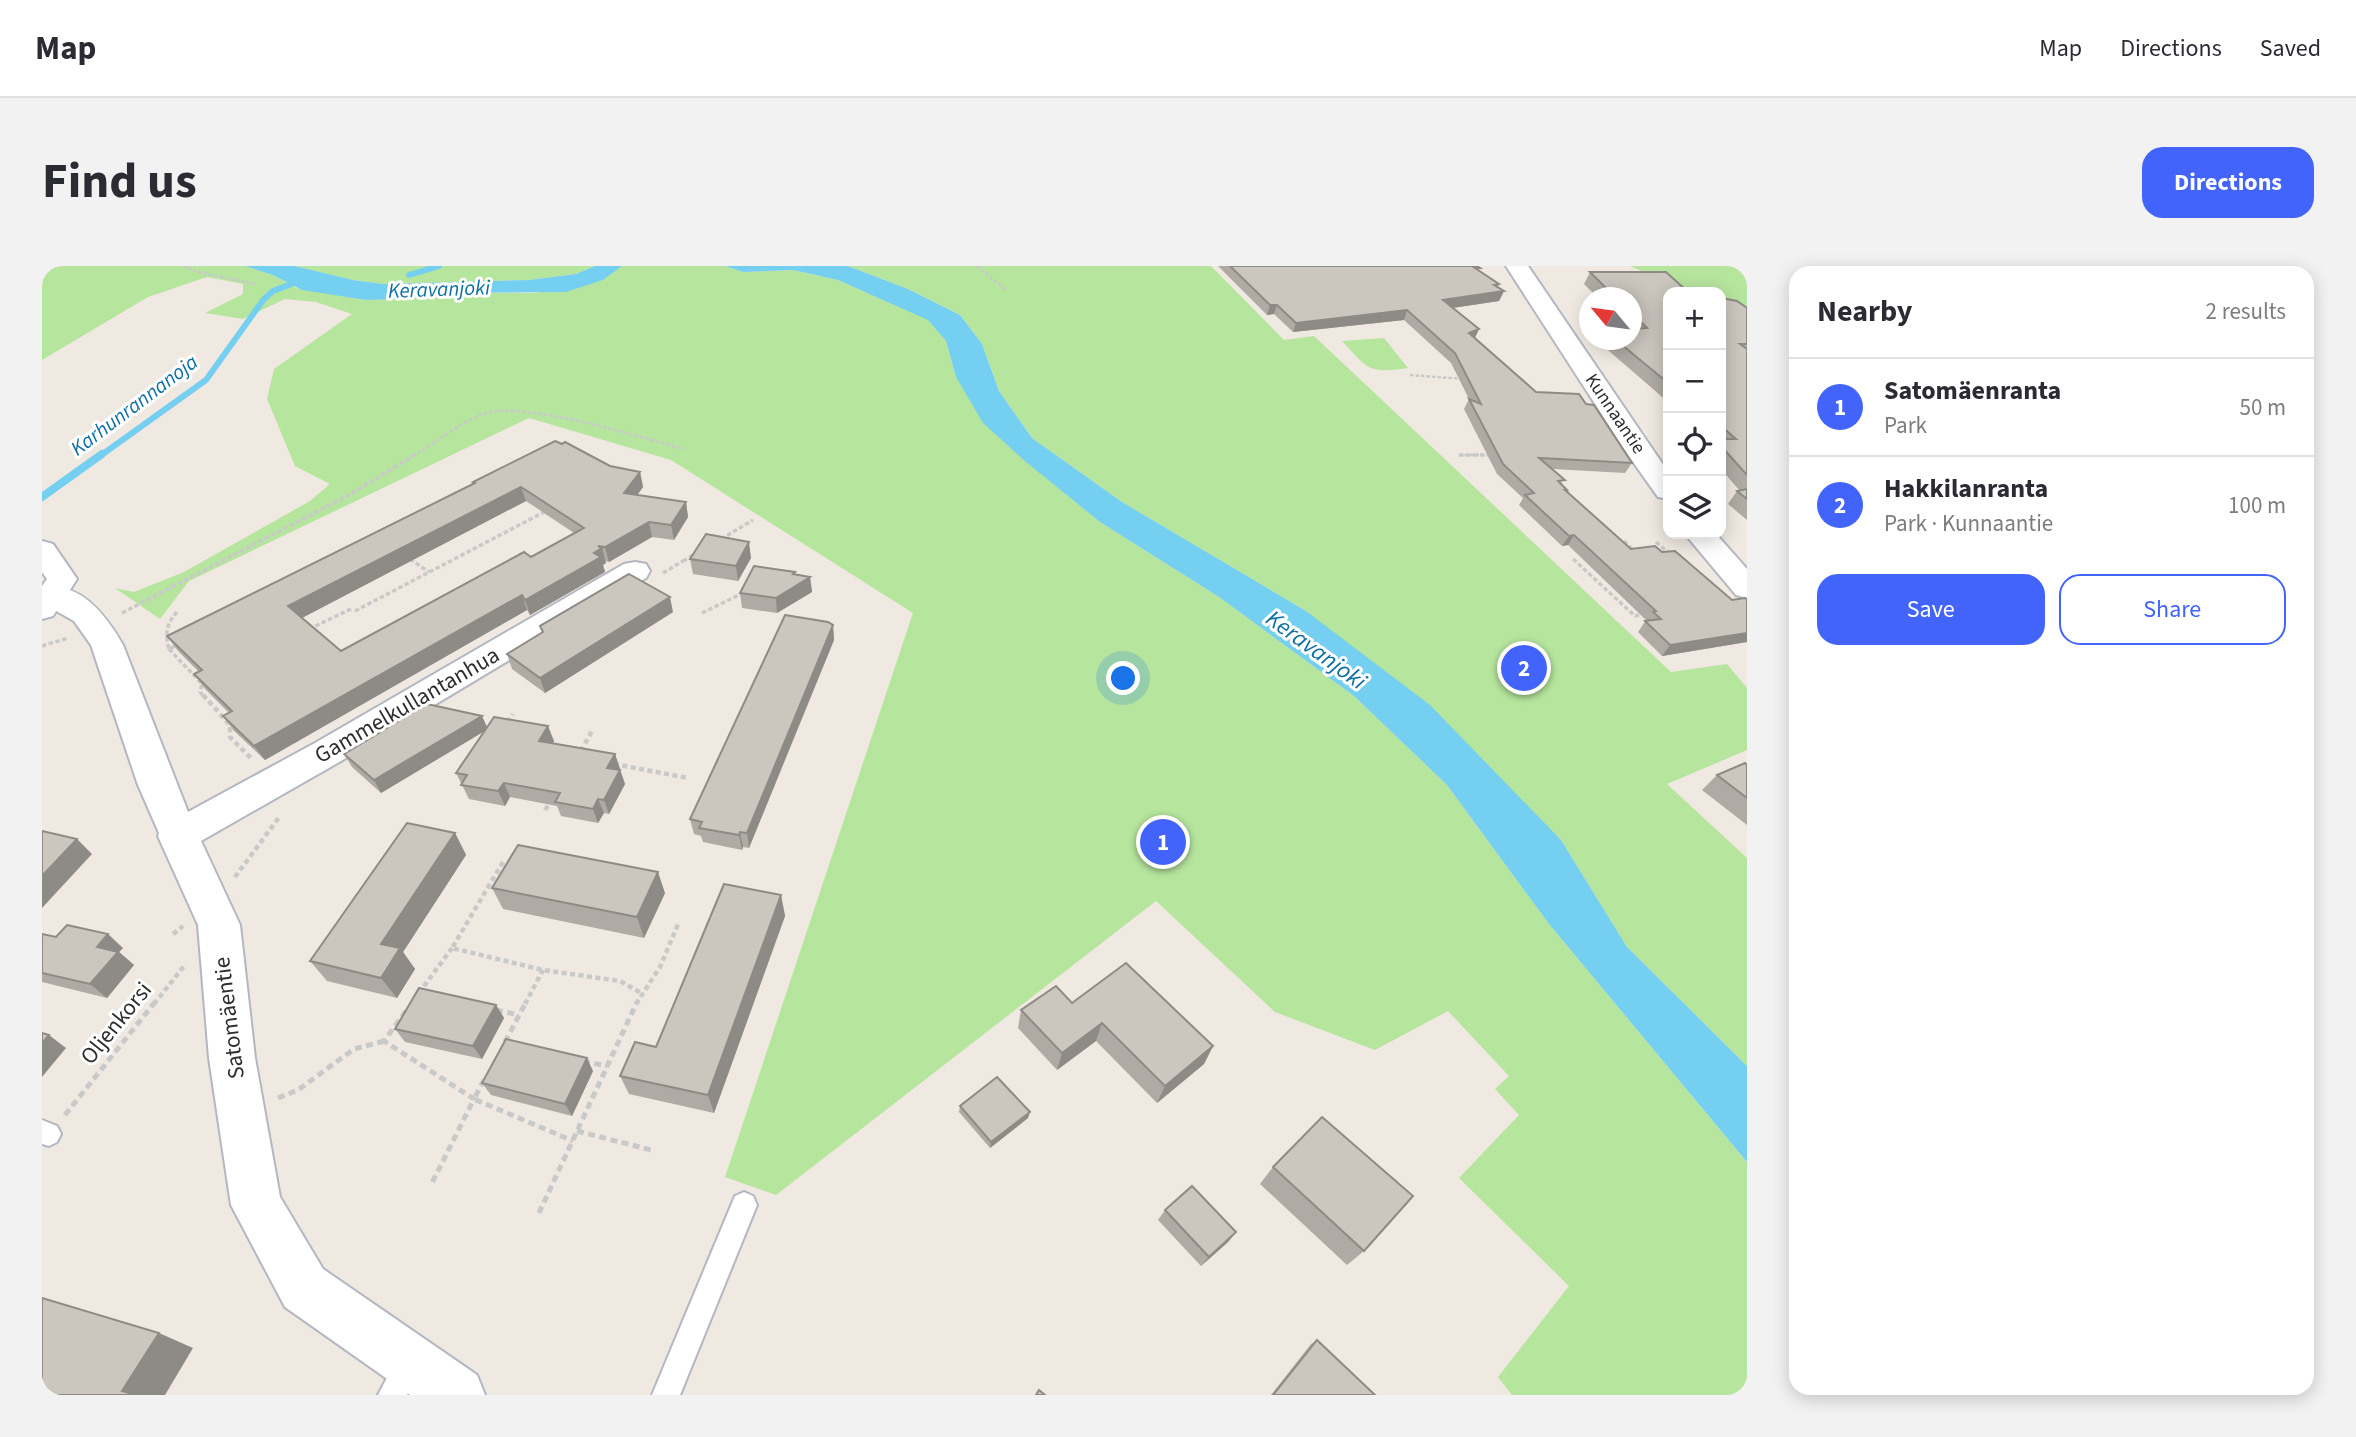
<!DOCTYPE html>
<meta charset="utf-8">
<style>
body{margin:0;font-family:"Source Sans 3",sans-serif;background:#f2f2f3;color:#2b2b33}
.controls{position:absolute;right:21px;top:21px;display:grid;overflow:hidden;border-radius:14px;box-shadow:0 4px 18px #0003}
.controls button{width:63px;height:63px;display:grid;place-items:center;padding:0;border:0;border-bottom:2px solid #e1e1e2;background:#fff;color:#2b2b33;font:35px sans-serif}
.compass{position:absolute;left:1537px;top:21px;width:63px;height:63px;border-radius:50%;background:#fff;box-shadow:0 4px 18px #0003;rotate:299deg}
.you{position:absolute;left:1082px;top:413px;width:24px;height:24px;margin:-18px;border:5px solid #fff;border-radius:50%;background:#1a73e8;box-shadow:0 0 0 10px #1a73e833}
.badge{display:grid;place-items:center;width:46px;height:46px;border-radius:50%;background:#4264fb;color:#fff;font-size:23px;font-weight:700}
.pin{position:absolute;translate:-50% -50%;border:4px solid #fff;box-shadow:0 2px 7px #0006}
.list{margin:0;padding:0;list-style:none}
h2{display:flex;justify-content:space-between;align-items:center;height:91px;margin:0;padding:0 28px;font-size:30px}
h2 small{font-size:23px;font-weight:400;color:#7c7c81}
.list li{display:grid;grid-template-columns:46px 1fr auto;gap:21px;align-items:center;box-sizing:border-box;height:98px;padding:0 28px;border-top:2px solid #e1e1e2}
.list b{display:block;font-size:26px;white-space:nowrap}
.list p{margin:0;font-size:23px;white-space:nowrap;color:#7c7c81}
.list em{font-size:23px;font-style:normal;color:#7c7c81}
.actions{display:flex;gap:14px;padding:21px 28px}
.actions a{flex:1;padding:16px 0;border:2px solid #4264fb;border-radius:21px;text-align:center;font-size:24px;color:#4264fb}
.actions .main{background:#4264fb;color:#fff}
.icon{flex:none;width:38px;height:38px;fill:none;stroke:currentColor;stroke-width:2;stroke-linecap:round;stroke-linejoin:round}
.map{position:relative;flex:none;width:1705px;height:1129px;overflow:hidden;border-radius:21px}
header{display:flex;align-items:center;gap:42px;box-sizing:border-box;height:98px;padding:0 35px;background:#fff;border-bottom:2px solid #e1e1e2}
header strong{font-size:33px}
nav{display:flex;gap:38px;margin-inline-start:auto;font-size:24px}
.intro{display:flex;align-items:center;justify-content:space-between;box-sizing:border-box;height:168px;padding:0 42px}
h1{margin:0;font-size:49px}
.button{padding:18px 32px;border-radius:21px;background:#4264fb;color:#fff;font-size:24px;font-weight:700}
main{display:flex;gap:42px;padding:0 42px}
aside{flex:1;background:#fff;border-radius:21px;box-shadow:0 4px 18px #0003}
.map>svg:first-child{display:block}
</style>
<header>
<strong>Map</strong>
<nav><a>Map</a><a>Directions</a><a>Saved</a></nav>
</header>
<div class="intro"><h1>Find us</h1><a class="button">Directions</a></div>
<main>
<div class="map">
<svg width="1705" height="1129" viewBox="0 0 1705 1129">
<rect width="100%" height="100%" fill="#efe9e1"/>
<g fill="#b6e59e">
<path d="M 0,0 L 203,0 L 231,9 L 255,22 L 324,34 L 360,33 L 403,27 L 493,27 L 561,14 L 580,0 L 683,0 L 701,6 L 751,4 L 796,14 L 886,53 L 904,75 L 914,111 L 1021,226 L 1058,256 L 1177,331 L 1312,430 L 1405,519 L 1507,658 L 1705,896 L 1705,1129 L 1470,1129 L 1456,1111 L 1527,1020 L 1417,912 L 1477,849 L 1453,823 L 1467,810 L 1406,745 L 1333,784 L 1233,746 L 1114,635 L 734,929 L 683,911 L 871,347 L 629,194 L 487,152 L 147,315 L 118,353 L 73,322 L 92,326 L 142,306 L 268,235 L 288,218 L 253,200 L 225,133 L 232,103 L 310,48 L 274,36 L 243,33 L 201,53 L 163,47 L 201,28 L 201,18 L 165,11 L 106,31 L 0,94 Z"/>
<path d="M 253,0 L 553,0 L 534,8 L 487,14 L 341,18 L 311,14 Z"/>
<path d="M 806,0 L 1169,0 L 1242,74 L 1272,70 L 1629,406 L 1685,398 L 1705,422 L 1705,484 L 1625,518 L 1705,592 L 1705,800 L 1585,681 L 1519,574 L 1264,345 L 1080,236 L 990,172 L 957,125 L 940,78 L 918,49 L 866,23 Z"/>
<path d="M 1588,0 L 1705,0 L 1705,50 L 1679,39 L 1679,26 L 1649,26 Z"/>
<path d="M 1342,72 L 1366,102 C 1326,108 1326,103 1300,75 Z"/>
</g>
<g fill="#75cff0">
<path d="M 203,0 L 253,0 L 311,14 L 341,18 L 487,14 L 534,8 L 553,0 L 580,0 L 561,14 L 524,26 L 403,27 L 360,33 L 324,34 L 260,24 L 231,9 Z"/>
<path d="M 683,0 L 806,0 L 866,23 L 918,49 L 940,78 L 957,125 L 990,172 L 1080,236 L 1264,345 L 1388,439 L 1519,574 L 1585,681 L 1705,800 L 1705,896 L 1507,658 L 1405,519 L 1312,430 L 1177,331 L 1058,256 L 984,196 L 941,157 L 914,111 L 904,75 L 886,54 L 796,14 L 751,4 L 701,6 Z"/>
</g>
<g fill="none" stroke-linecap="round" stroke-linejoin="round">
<g stroke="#75cff0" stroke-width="6">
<path d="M 367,9 L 397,0"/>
<path d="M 58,190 L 164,114 L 222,33 L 231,25 L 260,14"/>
</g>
<path stroke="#75cff0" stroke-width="8" d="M 0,231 L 60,188"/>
<g stroke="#b4b7c1" stroke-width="4">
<g id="lane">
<path d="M 0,854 L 15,860 L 19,868 L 15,876 L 7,880 L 0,878 Z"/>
<path d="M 702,926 L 711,930 L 715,939 L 638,1129 L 610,1129 L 693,930 Z"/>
<path d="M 367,1085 L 377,1089 L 381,1099 L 365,1129 L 336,1129 L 357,1089 Z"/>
</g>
</g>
<g stroke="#b4b7c1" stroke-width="4">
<g id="street">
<path d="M 1464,0 L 1486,0 L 1626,206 L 1626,233 L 1616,231 L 1584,186 Z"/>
<path d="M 1643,268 L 1674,268 L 1705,303 L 1705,332 L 1694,329 Z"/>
<path d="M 593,296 L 604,298 L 608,305 L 604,312 L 299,495 L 159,575 L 198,659 L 213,792 L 238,931 L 281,1003 L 435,1109 L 443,1129 L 368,1129 L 243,1041 L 189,939 L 167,792 L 156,659 L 116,570 L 117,567 L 96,519 L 49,379 L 32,355 L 0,337 L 0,323 C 38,313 65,351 81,379 L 146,546 L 273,477 L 582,298 Z"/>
</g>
</g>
<g stroke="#b4b7c1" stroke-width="4">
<path id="secondary" d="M 0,275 L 11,278 L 35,313 L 11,350 L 0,353 L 0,320 L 5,313 L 0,306 Z"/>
</g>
<g stroke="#c9c9c9" stroke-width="2.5" stroke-dasharray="3.5 2" stroke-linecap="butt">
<path d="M 141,0 L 156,6 L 214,18"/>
<path d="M 935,0 L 964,24"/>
<path d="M 1368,109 L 1422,113"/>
<path d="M 1417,189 L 1449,189"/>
<path d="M 371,190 C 390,179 422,154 441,148 C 484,134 595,171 642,183"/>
</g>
<g stroke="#c9c9c9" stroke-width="3.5" stroke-dasharray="4.5 2.5" stroke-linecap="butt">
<path d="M 1417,189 L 1449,189"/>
<path d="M 679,273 L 711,254"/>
<path d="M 1582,275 L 1591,284"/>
<path d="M 1614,276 L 1629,289"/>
<path d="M 368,293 L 387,306"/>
<path d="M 1531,293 L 1593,350 L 1602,348"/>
<path d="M 641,295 L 653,288"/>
<path d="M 621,307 L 641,295"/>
<path d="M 313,345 L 504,245"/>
<path d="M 135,346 C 124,358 123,368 127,383 L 135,379"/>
<path d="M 80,347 L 307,229 L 374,188"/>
<path d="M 660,347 L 701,327"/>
<path d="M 267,363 L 309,343"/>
<path d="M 0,380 L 26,372"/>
<path d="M 127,383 L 160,418 L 158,426 L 162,431"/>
</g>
<g stroke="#c9c9c9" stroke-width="4.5" stroke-dasharray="5 3.5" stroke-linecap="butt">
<path d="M 161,429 L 188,459 L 188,471 L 211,494"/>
<path d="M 465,456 L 471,448"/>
<path d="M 539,485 L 551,463"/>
<path d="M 572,498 L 646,512"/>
<path d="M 503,544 L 510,534"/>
<path d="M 461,596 L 410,682 L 501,704 L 578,715 L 599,727"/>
<path d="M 193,611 L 238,550"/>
<path d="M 131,668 L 141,660"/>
<path d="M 377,727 L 410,682"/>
<path d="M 112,738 L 142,700"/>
<path d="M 483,738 L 501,704"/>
<path d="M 594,738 L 618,701 L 637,656"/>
</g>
<g stroke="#c9c9c9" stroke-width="5" stroke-dasharray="7 4.5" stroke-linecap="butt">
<path d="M 454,744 L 477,749"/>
<path d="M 364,745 L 342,775 L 432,833 L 389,919"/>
<path d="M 463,776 L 484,736"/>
<path d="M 541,795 L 565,800"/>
<path d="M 442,814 L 432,833 L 531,875"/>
<path d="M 236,832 L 256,824 L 312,783 L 342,775"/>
<path d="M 23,849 L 113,736"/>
<path d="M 535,865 L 613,885"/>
<path d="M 497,947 L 595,736"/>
</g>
<use href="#lane" fill="#fff" fill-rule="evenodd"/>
<use href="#street" fill="#fff" fill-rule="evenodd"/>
<use href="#secondary" fill="#fff" fill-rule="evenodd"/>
</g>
<g fill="#afaba4" fill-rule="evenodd">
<path d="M 1176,0 L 1435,0 L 1436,5 L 1462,25 L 1457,35 L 1410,42 L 1433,72 L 1494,126 L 1544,138 L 1590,197 L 1583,207 L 1511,203 L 1521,219 L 1525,224 L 1524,225 L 1589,283 L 1620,286 L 1690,334 L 1705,333 L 1705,376 L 1620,390 L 1596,366 L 1604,354 L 1526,279 L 1520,280 L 1477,239 L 1481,232 L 1455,208 L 1422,143 L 1427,133 L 1409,97 L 1362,54 L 1251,66 L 1232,48 L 1225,49 Z"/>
<path d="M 1548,6 L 1626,26 L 1626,136 L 1560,79 L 1560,78 L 1558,76 L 1560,74 L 1590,74 L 1590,32 L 1556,32 L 1542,18 Z"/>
<path d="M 1679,32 L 1705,42 L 1705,254 L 1686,238 L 1695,225 L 1697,224 L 1679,203 Z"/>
<path d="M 568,200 L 598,206 L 601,221 L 595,229 L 644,236 L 646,251 L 632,274 L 610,271 L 567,296 L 563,295 L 564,297 L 561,299 L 563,306 L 488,349 L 485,344 L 223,494 L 192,465 L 181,450 L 187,447 L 163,423 L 152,408 L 157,406 L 136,385 L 125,370 L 431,218 L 431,216 ZM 484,235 L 532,267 L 489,291 L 299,385 L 260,352 Z"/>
<path d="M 709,292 L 696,315 L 651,308 L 648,293 Z"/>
<path d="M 753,308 L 768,311 L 770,326 L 735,347 L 700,342 L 698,327 Z"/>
<path d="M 631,346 L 503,427 L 470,403 L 465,388 L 500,366 L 498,360 Z"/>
<path d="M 791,359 L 792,374 L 707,582 L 701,581 L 700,584 L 661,576 L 659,570 L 652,568 L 648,553 Z"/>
<path d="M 445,461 L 512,475 L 511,477 L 573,488 L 583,518 L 567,548 L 562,547 L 556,557 L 519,550 L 515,540 L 468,531 L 463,540 L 427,533 L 414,507 L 441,466 L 339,527 L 310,501 L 302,488 Z"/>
<path d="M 1705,499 L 1705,559 L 1660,524 L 1675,509 Z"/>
<path d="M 413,567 L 424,589 L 361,686 L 373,703 L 355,732 L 285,715 L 268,695 Z"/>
<path d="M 450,622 L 623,627 L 602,672 L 461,643 Z"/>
<path d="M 739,629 L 743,650 L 672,847 L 587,828 L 578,810 L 614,781 Z"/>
<path d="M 0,668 L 81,682 L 77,686 L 92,699 L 65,732 L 0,716 Z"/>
<path d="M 1030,737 L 1171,780 L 1162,798 L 1115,837 L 1054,775 L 1015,804 L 976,762 L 979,744 Z"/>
<path d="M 454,739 L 462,752 L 440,793 L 363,776 L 353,763 Z"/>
<path d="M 551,805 L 530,850 L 449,829 L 440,817 Z"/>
<path d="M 918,840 L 986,852 L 948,882 L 917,846 Z"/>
<path d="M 1231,901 L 1322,985 L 1305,999 L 1218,918 Z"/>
<path d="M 1123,944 L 1194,966 L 1186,976 L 1159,1000 L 1116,954 Z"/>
<path d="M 1275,1074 L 1333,1129 L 1229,1129 L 1269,1078 Z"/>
</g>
<g fill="#8e8b86">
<path d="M 1457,18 L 1453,26 L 1462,25 L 1457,35 L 1397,44 L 1401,34 Z"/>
<path d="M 1228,39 L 1235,39 L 1232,48 L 1225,49 Z"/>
<path d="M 1365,44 L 1362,54 L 1251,66 L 1254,57 Z"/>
<path d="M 1437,63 L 1433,72 L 1427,67 Z"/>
<path d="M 598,206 L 601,221 L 586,242 L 582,227 Z"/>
<path d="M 479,221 L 484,235 L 254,355 L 246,340 Z"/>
<path d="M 644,236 L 646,251 L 632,274 L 629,259 Z"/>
<path d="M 607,256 L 610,271 L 567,296 L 563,281 Z"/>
<path d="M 1532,269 L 1526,279 L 1520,280 L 1527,270 Z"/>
<path d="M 707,276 L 709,292 L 696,315 L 694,300 Z"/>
<path d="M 560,282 L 564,297 L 561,299 L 563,306 L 488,349 L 483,334 Z"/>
<path d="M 753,306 L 754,320 L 768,311 L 770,326 L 735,347 L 734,332 Z"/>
<path d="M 480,329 L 485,344 L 223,494 L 212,480 Z"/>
<path d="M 628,331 L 631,346 L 503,427 L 498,412 Z"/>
<path d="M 791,359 L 792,374 L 707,582 L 705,567 Z"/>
<path d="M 1705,367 L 1705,376 L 1620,390 L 1628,379 Z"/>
<path d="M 440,450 L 446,463 L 339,527 L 332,514 Z"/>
<path d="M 506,460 L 512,475 L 503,490 L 497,475 Z"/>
<path d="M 573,488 L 578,503 L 570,517 L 565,502 Z"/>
<path d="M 578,504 L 583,518 L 567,548 L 562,534 Z"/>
<path d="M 462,517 L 468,531 L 463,540 L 456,525 Z"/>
<path d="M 556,533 L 562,547 L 556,557 L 551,543 Z"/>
<path d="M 698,566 L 701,581 L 700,584 L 697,569 Z"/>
<path d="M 413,567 L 424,589 L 361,686 L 373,703 L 355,732 L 339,712 L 339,678 Z"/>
<path d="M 35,573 L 50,588 L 0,642 L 0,610 Z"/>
<path d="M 616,606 L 623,627 L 602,672 L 595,651 Z"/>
<path d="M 739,629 L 743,650 L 672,847 L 666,829 Z"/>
<path d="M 66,668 L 81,682 L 77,686 L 92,699 L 65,732 L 48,718 L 55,681 Z"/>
<path d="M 454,739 L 462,752 L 440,793 L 431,780 Z"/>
<path d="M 1060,757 L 1054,775 L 1015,804 L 1020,787 Z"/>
<path d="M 7,769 L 24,782 L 0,811 L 0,777 Z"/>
<path d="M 1171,780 L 1162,798 L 1115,837 L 1123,820 Z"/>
<path d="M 545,792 L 551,805 L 530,850 L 523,838 Z"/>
<path d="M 988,846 L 986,852 L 948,882 L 949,876 Z"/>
<path d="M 1194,966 L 1186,976 L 1159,1000 L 1167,991 Z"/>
<path d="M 117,1067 L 151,1082 L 123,1129 L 92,1129 L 80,1125 Z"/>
</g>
<g fill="#cbc7bf" stroke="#8e8b86" stroke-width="2" fill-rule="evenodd">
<path d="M 1188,0 L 1435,0 L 1438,2 L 1433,2 L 1457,18 L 1452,19 L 1462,25 L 1401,34 L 1437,63 L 1427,67 L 1494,126 L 1537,128 L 1544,138 L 1552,139 L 1590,197 L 1497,192 L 1523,214 L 1516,215 L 1525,224 L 1523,224 L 1589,283 L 1613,280 L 1620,286 L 1633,285 L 1690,334 L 1703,332 L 1705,333 L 1705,367 L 1628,379 L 1603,355 L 1619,353 L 1611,346 L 1614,345 L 1532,269 L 1527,270 L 1483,229 L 1492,227 L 1461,198 L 1427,133 L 1439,138 L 1413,87 L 1365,44 L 1254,57 L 1235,39 L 1228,39 Z"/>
<path d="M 1548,6 L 1624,6 L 1646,26 L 1626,26 L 1626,117 L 1574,74 L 1590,74 L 1590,63 L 1605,62 L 1590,47 L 1590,32 L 1574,32 Z"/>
<path d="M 1679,32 L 1695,35 L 1705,42 L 1705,78 L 1698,78 L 1705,83 L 1705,209 L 1679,180 L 1679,173 L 1694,173 L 1679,160 Z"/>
<path d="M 513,175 L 520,178 L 523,176 L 568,200 L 598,206 L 582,227 L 644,236 L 629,259 L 607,256 L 563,281 L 556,280 L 560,282 L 552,287 L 559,291 L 483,334 L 480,329 L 212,480 L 181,450 L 190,445 L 152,408 L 160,404 L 125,370 L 433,217 L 431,216 ZM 479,221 L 542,262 L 489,291 L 482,286 L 299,385 L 246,340 Z"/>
<path d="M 1705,223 L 1705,233 L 1695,225 Z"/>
<path d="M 664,268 L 707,276 L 694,300 L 648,293 Z"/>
<path d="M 712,300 L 753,306 L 751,308 L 768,311 L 734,332 L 698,327 Z"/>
<path d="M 587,308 L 628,331 L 498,412 L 465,388 L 501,366 L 498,360 Z"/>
<path d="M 743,349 L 786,356 L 791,359 L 705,567 L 698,566 L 697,569 L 657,562 L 660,556 L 648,553 Z"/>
<path d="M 385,438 L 440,450 L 332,514 L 302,488 Z"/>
<path d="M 452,451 L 506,460 L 497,475 L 573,488 L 565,502 L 578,504 L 562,534 L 556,533 L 551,543 L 513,536 L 518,527 L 462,517 L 456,525 L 419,519 L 425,509 L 414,507 Z"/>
<path d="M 1703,497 L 1705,499 L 1705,532 L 1675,509 Z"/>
<path d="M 365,557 L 413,567 L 339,678 L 358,682 L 339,712 L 268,695 Z"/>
<path d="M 0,565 L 35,573 L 0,610 Z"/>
<path d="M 476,579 L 616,606 L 595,651 L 450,622 Z"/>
<path d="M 682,618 L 739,629 L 666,829 L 578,810 L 593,776 L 614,781 Z"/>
<path d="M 25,659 L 66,668 L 55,681 L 76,686 L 48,718 L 0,707 L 0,668 L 14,671 Z"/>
<path d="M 1084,697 L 1171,780 L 1123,820 L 1060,757 L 1020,787 L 979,744 L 1014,720 L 1030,737 Z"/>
<path d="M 377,722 L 454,739 L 431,780 L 353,763 Z"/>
<path d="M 0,767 L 7,769 L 0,777 Z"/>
<path d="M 464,773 L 545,792 L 523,838 L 440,817 Z"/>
<path d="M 955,811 L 988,846 L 949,876 L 918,840 Z"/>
<path d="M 1280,851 L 1371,930 L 1322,985 L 1231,901 Z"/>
<path d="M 1150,920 L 1194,966 L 1167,991 L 1123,944 Z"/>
<path d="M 0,1032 L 117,1067 L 80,1125 L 93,1129 L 0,1129 Z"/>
<path d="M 1275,1074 L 1333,1129 L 1231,1129 Z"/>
<path d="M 997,1124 L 1003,1129 L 994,1129 Z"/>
</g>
<g text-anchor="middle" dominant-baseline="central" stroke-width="6" stroke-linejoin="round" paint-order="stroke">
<g font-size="19" fill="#2e2e2e" stroke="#fff">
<text transform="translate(1573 148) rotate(56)">Kunnaantie</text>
</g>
<g font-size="21" font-style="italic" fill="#0d6fa3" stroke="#fff">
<text transform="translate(397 23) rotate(-2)">Keravanjoki</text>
<text transform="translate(92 139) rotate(-37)">Karhunrannanoja</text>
</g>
<g font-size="23" fill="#2e2e2e" stroke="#fff">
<text transform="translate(365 439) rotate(-30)">Gammelkullantanhua</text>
<text transform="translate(187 752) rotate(-97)">Satomäentie</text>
<text transform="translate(74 757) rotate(-51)">Oljenkorsi</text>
</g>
<g font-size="24" font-style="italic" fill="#0d6fa3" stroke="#fff">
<text transform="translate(1274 384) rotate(36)">Keravanjoki</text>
</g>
</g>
</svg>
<div class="controls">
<button>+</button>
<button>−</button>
<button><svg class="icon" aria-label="locate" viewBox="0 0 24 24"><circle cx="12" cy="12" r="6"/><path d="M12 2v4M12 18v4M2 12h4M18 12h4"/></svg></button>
<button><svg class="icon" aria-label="layers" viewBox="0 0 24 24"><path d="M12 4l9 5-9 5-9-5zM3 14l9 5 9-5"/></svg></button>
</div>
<svg class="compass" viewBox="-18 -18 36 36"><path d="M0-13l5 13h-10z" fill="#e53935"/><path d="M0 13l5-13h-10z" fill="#7c7c81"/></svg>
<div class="you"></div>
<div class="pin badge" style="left:1121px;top:576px">1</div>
<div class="pin badge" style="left:1482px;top:402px">2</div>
</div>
<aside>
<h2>Nearby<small>2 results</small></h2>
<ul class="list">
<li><span class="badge">1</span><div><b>Satomäenranta</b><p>Park</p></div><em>50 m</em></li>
<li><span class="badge">2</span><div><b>Hakkilanranta</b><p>Park · Kunnaantie</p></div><em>100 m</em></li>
</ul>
<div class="actions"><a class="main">Save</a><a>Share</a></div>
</aside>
</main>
